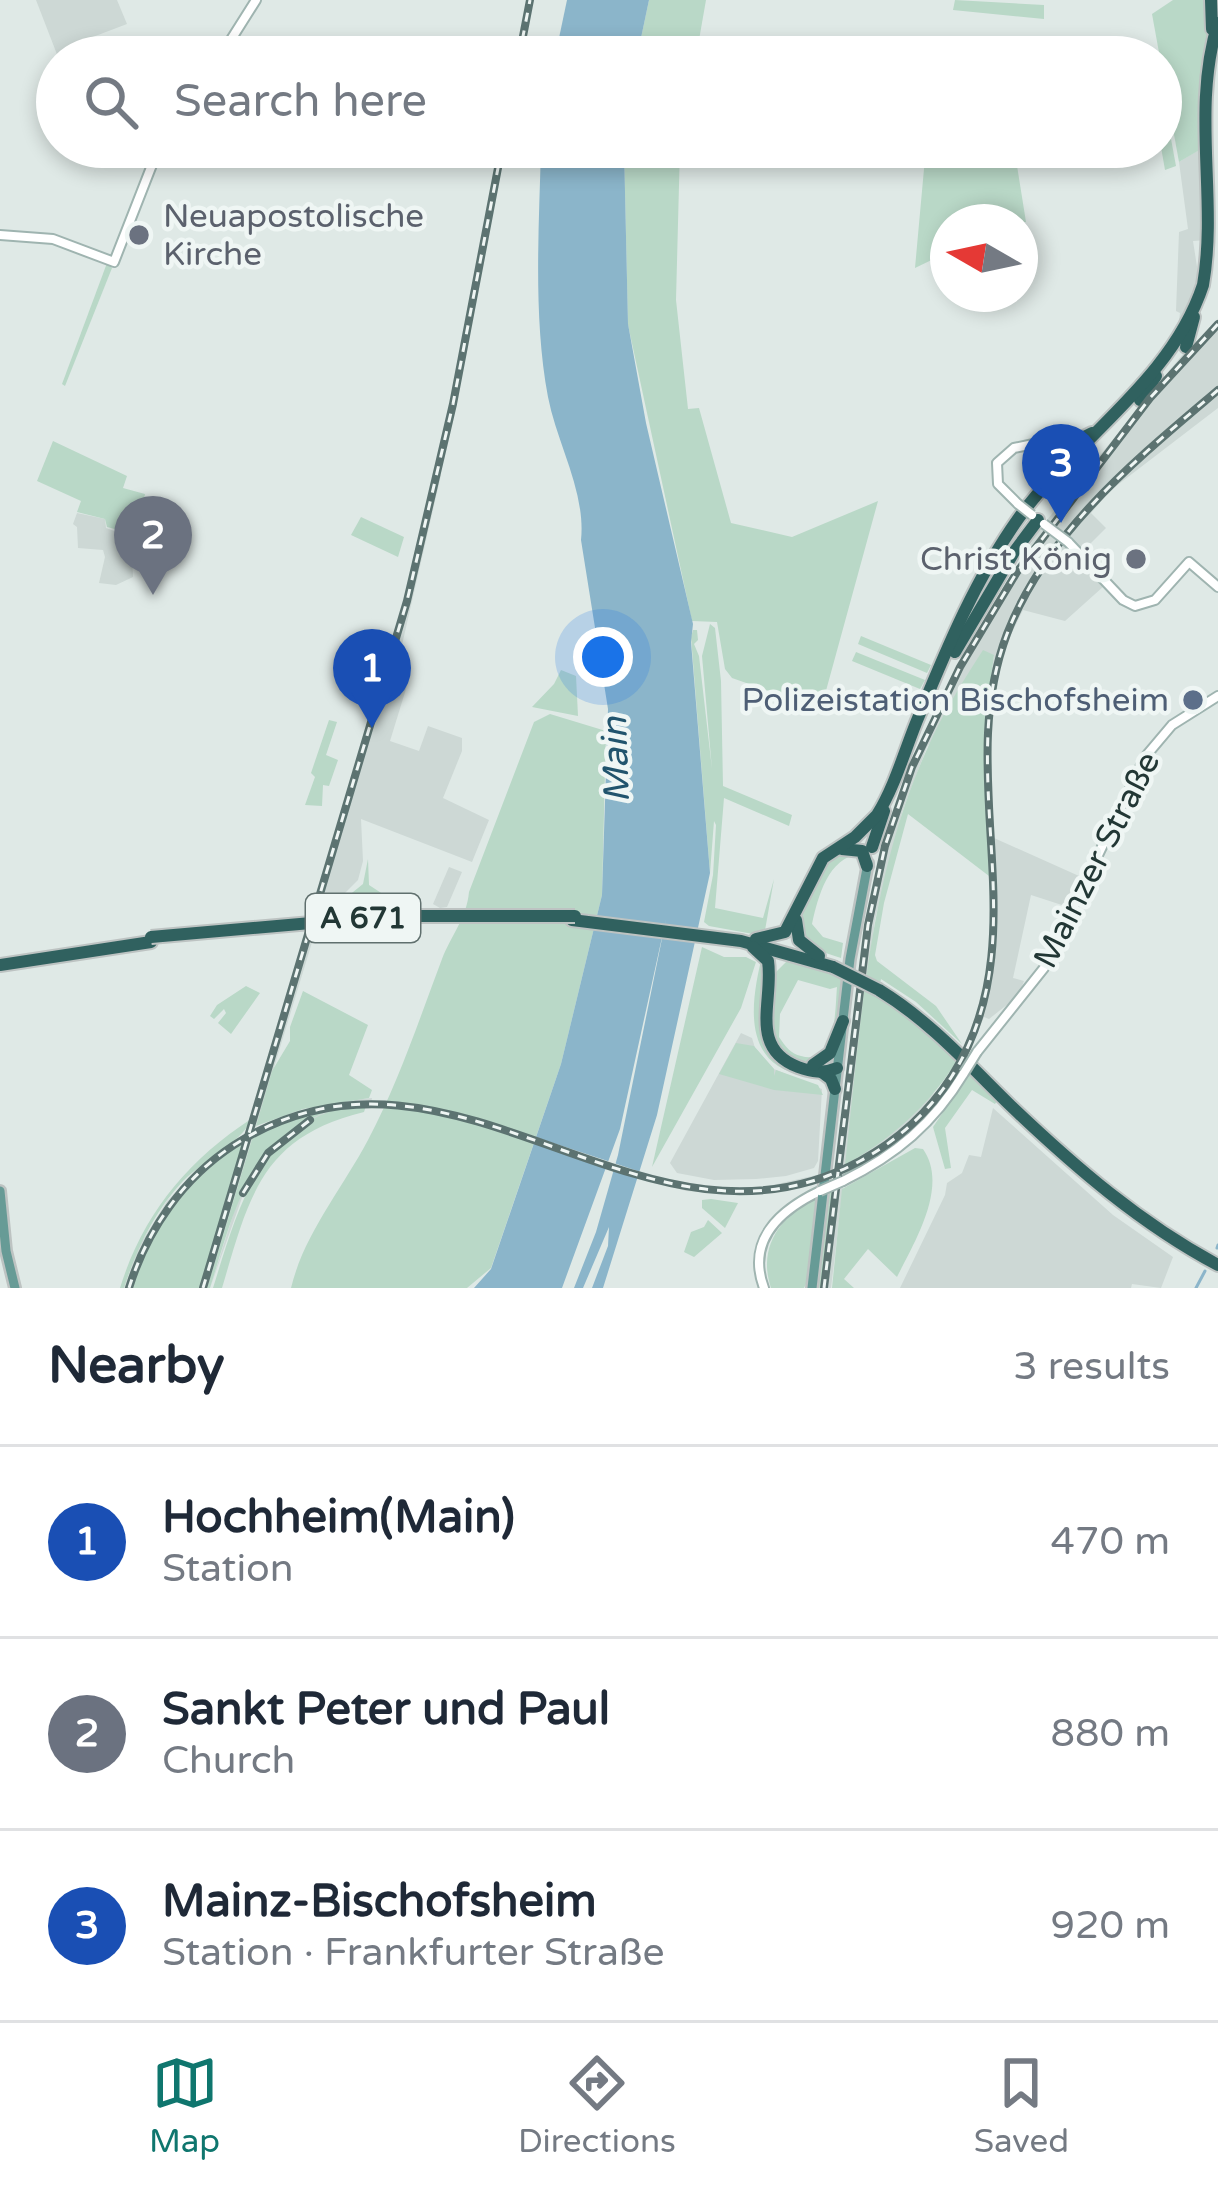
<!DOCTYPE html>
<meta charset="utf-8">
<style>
body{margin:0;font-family:"Varela Round",sans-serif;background:#f2f2f3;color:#1f2937}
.compass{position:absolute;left:930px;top:204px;width:108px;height:108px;border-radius:50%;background:#fff;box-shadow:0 6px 18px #0003;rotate:279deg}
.you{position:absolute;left:603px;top:657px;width:42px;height:42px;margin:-30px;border:9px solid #fff;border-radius:50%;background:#1a73e8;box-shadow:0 0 0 18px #1a73e833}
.badge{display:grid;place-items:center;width:78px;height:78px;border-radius:50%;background:#0f766e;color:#fff;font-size:39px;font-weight:700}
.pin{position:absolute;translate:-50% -99px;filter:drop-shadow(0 3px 6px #0008)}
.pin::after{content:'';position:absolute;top:63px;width:42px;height:36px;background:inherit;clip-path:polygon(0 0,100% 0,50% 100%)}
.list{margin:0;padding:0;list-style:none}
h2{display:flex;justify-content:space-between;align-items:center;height:156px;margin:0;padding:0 48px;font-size:51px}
h2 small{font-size:39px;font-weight:400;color:#747a83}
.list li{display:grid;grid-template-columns:78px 1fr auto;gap:36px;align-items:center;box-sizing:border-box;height:192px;padding:0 48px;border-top:3px solid #e0e1e3}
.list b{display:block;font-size:45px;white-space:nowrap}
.list p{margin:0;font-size:39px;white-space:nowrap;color:#747a83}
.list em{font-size:39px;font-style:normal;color:#747a83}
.icon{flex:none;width:66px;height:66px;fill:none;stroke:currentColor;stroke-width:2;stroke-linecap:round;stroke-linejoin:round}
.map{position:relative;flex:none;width:1218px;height:1288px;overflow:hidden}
.search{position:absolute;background:#fff;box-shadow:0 6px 18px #0003;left:36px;right:36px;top:36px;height:132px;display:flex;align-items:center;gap:30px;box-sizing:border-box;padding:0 42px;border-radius:66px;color:#747a83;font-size:45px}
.sheet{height:732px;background:#fff}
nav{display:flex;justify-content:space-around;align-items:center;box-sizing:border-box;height:168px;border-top:3px solid #e0e1e3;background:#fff;font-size:33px;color:#747a83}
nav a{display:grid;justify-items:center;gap:6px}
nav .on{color:#0f766e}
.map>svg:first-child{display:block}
</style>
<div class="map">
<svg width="1218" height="1288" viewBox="0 0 1218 1288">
<rect width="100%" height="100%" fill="#dfe9e6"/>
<g fill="#cdd8d5">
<path d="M 36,0 L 117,0 L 127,24 L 77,43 L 82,57 L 58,57 Z"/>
<path d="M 1202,148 L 1206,240 L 1193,241 L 1198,273 L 1190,307 L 1183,320 L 1179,320 L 1180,313 L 1176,311 L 1179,232 L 1188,229 L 1179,162 Z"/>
<path d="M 1218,320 L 1218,408 L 1111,490 L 1091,513 L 1106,528 L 1083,551 L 1071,539 L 1066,545 L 1104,586 L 1065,621 L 1023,610 L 1004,649 L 990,717 L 994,838 L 1079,876 L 1065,906 L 1031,895 L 1013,978 L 1024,981 L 1018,996 L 989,1019 L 984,1017 L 971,1047 L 967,1043 L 982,999 L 991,940 L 984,732 L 994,655 L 927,747 L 903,810 L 875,919 L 846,1163 L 938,1090 L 956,1063 L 959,1068 L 916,1123 L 871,1158 L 845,1171 L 831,1288 L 822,1288 L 867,918 L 883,847 L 910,767 L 987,613 L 1042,526 L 1183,354 Z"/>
<path d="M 436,473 L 441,475 L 396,671 L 410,676 L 390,741 L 419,751 L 428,726 L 462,738 L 462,751 L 443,798 L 489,820 L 472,862 L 361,819 L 363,861 L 358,880 L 342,896 L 325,901 L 326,894 L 319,894 L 376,697 L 374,685 L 378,675 L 382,678 L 395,639 Z"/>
<path d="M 77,513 L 105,519 L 106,528 L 131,537 L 133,577 L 116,585 L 99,583 L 105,557 L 103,550 L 78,548 L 77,527 L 73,524 Z"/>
<path d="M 449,867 L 462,872 L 447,907 L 440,908 L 433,904 Z"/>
<path d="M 320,916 L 207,1288 L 201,1288 L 244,1143 L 207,1171 L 175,1204 L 146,1249 L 132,1288 L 124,1288 L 139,1246 L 167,1201 L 220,1148 L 243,1135 L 246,1137 L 312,917 Z"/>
<path d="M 741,1033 L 752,1038 L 755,1048 L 774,1069 L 822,1089 L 818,1161 L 814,1168 L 786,1176 L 756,1179 L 714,1180 L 677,1173 L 670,1163 Z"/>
<path d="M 372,1098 L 371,1103 L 343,1108 L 306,1124 L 269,1154 L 243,1195 L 210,1288 L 240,1193 L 259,1160 L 294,1127 L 334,1106 L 264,1130 L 265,1123 L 331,1102 Z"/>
<path d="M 993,1108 L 1113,1215 L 1173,1257 L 1161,1288 L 1132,1284 L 1131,1288 L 900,1288 L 945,1195 L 947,1183 L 962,1173 L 969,1155 L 981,1157 Z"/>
<path d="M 821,1174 L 821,1180 L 803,1186 L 739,1195 L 686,1191 L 655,1182 L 656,1177 L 704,1187 L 760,1188 Z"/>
</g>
<g fill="#b9d8c7" fill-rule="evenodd">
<path d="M 649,0 L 706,0 L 696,57 L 637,57 Z"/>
<path d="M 955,0 L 1044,5 L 1044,19 L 953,10 Z"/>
<path d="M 1173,0 L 1210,0 L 1212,11 L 1201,149 L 1179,162 L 1152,14 Z"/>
<path d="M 1161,85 L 1176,166 L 1165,170 L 1161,147 Z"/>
<path d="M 624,147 L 680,147 L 676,300 L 688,409 L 699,408 L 731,523 L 792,537 L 878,501 L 824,698 L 819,702 L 803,703 L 732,678 L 725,669 L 717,622 L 692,621 L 628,325 Z"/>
<path d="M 926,147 L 1014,147 L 1026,222 L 948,222 L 948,252 L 915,268 Z"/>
<path d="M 107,263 L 112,268 L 65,386 L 62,384 Z"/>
<path d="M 53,441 L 127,476 L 123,488 L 145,494 L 138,535 L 107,527 L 105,519 L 77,512 L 81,501 L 37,481 Z"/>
<path d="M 361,517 L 404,537 L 398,557 L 351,535 Z"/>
<path d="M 710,624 L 715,628 L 721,681 L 723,786 L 792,815 L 789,826 L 724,798 L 715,908 L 763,918 L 774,879 L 764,936 L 709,926 L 704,922 L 713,875 L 716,825 L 714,821 L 710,873 L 691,637 L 693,630 L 697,630 L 698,640 L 694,644 L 699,656 L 712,769 L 702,656 Z"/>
<path d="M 861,636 L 931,665 L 927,673 L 858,644 Z"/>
<path d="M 983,650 L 994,655 L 984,732 L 989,876 L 908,814 L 884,903 L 875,955 L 877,961 L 936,1006 L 962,1044 L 916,1002 L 881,979 L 878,994 L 935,1038 L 997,1101 L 995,1104 L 972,1090 L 945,1128 L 951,1168 L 945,1169 L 933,1127 L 967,1077 L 962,1071 C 931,1117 893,1149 844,1175 L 845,1170 C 894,1152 931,1111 959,1068 L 955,1064 C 926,1108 891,1139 845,1165 C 861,1024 868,878 928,747 C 943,713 963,681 983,650 Z"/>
<path d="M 856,652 L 925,680 L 920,689 L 852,661 Z"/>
<path d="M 561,670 L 576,676 L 578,716 L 532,707 L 554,684 Z"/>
<path d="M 550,714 L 606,731 L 602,895 L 561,1064 L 491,1268 L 467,1288 L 291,1288 C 304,1234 342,1189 368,1140 C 399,1081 419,1020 442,959 C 451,936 467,917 469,892 L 534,722 Z"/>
<path d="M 329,720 L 337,722 L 326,755 L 338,760 L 329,786 L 323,785 L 322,806 L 305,805 L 315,777 L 311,773 Z"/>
<path d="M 850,849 L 863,852 L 865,859 L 850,936 L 862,857 L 860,854 C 828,857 818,897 812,924 L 823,937 L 843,943 L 841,958 C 821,951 798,948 797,922 L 828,863 Z"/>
<path d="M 368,859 L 369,885 L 395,902 L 394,906 L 388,913 L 335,915 L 337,905 L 363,884 Z"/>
<path d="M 702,947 L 724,957 L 746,957 L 756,962 L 741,1008 L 652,1167 Z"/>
<path d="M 762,956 L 771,1050 C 813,1071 835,1066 827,1119 L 829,1091 L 825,1080 C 810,1075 792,1075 778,1066 C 743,1043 754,990 762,956 Z"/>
<path d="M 788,960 L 843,975 C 838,1014 842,1071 789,1060 L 769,1035 L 775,973 ZM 798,980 L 830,989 L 837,987 C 835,1009 837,1066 801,1056 C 791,1054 785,1046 779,1037 L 780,1014 Z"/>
<path d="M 246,986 L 260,993 L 231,1034 L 218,1023 L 226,1013 L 224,1009 L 214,1019 L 210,1016 L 217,1005 Z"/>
<path d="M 303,991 L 368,1025 L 349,1075 L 372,1090 L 369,1098 L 303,1109 L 256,1126 L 272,1071 L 290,1041 L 290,1027 Z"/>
<path d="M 736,1043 L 754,1046 L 774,1069 L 774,1076 L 776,1070 L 818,1085 L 823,1095 L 774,1090 L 719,1074 Z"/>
<path d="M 367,1103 L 364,1112 C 261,1137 249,1197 222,1288 L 213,1288 C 240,1202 261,1116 367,1103 Z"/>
<path d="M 344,1105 C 249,1137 237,1201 210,1288 L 207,1288 L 253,1136 L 304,1114 Z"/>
<path d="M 251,1119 C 244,1141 202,1162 183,1181 C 154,1212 137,1248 124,1288 L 120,1288 C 143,1214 187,1161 251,1119 Z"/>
<path d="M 245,1140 L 201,1288 L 132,1288 C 151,1225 192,1177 245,1140 Z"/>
<path d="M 915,1148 L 923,1149 C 949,1186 915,1241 897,1277 L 868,1249 L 844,1279 L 854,1288 L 832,1288 L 842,1189 Z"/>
<path d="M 834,1191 L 822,1288 L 814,1288 L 826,1193 Z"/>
<path d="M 818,1198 L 809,1278 L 804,1288 L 771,1288 C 757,1246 781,1215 818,1198 Z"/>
<path d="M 711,1199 L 738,1203 L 725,1228 L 702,1208 L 702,1200 Z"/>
<path d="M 708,1220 L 722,1233 L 694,1257 L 684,1252 L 691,1232 L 704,1227 Z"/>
</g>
<g fill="#8bb5ca">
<path d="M 567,0 L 649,0 L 637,57 L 555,57 Z"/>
<path d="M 541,147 L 624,147 L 628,324 L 646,423 L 693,624 L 691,642 L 710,873 L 657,1115 L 603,1288 L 592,1288 L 608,1246 L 609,1227 L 583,1288 L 574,1288 L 596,1232 L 618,1155 L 666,919 L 620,1129 L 562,1288 L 474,1288 L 491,1269 L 561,1064 L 602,895 L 608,709 L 581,540 C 586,492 557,444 548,397 C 533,317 539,228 541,147 Z"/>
</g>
<path fill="#dfe9e6" d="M 529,1135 L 644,1173 L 642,1178 L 528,1140 Z"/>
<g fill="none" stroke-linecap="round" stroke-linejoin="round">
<g stroke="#8bb5ca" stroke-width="3">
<path d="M 1217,1248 L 1218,1245"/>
<path d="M 1196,1288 L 1205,1271"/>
</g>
<g stroke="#9fb4b0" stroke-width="12">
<g id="secondary">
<path d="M 220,57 L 256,0"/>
<path d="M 0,235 L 53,239 L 114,262 L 159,147"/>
<path d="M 1018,504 L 998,484 L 997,463 L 1014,448 L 1043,442"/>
<path d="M 1068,542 L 1123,600 L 1135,606 L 1155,600 L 1189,562 L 1218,587"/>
<path d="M 977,1052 L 1044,968 L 1145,757 L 1172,725 L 1218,696"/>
<path d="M 843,1181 C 896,1155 934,1123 964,1073"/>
<path d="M 764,1288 C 746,1240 780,1210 820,1191"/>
</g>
</g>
<g stroke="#bdc3c2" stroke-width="14">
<g id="primary">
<path d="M 0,1191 L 6,1251 L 15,1288"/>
<path d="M 812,1288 L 850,959 L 868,863"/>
</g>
</g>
<g stroke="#bdc3c2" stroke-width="16">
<g id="highway">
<path d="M 1211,0 L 1212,29"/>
<path d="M 1186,347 L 1194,317"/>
<path d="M 1140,400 L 1156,376"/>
<path d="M 1043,442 L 1078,440 L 1092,433"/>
<path d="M 955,652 L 1014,552 L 1038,520"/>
<path d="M 872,847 L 884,811"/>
<path d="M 842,849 L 862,851 L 867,866"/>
<path d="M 572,920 L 741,941 L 833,967"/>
<path d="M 796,920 L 799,940 L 819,956"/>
<path d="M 756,939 L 785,932 L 823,858 L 855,837 L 877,815 C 894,788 904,753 916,723 C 945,653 974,581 1018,519 C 1075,439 1171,382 1203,285 C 1218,199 1191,110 1218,23"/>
<path d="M 753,947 L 768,961 C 774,1000 748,1048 798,1067 C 812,1072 823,1074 837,1068"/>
<path d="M 0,965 L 151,942"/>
<path d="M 879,990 C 930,1021 969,1065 1011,1106 C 1075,1167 1141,1224 1218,1265"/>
<path d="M 813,1065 L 830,1053 L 843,1021"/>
<path d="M 823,1073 L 831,1079 L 835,1089"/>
</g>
</g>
<use href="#secondary" stroke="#fff" stroke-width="8"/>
<use href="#primary" stroke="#679b96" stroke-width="9"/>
<use href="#highway" stroke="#30615f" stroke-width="12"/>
<g stroke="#5c7371" stroke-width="8">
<g id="rail">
<path d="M 519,57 L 530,0"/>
<path d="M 243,1193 L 268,1153 L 310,1120"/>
<path d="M 129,1288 C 147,1230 183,1178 234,1145 C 453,1005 642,1279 860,1161 C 897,1141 929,1112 952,1076 C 1040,936 952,780 1007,634 C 1046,532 1138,458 1218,390"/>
<path d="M 203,1288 L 407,601 L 453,404 L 502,147"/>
<path d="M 824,1288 L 868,925 L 885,846 L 912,767 L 960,667 L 1017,572 L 1150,398 L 1218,324"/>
</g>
</g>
<use href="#rail" stroke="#eff6f4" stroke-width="3" stroke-dasharray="9" stroke-linecap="butt"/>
<g stroke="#9fb4b0" stroke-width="12" stroke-linecap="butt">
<g id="secondary-bridge">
<path d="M 1018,504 L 1032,515"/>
<path d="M 1044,524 L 1068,542"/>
<path d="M 964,1073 L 977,1052"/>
<path d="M 820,1191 L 843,1181"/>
</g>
</g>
<g stroke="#bdc3c2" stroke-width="16" stroke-linecap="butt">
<g id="highway-bridge">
<path d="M 151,937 L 391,916 L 575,916"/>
<path d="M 833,967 L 879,990"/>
</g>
</g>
<use href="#secondary-bridge" stroke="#fff" stroke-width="8"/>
<use href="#highway-bridge" stroke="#30615f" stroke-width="12"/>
</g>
<g fill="#6b7280" stroke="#eff6f4" stroke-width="4.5">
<circle cx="139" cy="235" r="12"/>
<circle cx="1136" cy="559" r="12"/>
</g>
<circle fill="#5c6f8a" stroke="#eff6f4" stroke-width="4.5" cx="1193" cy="700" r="12"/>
<g text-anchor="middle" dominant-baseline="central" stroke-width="9" stroke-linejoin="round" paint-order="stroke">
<rect fill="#eff6f4" stroke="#60706e" stroke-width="3" x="306" y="894" width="114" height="48" rx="9"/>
<g font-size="30" font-weight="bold" fill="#223735">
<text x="363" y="918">A 671</text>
</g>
<g font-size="33" fill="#5b616d" stroke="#eff6f4" text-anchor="start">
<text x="163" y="216">Neuapostolische<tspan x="163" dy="38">Kirche</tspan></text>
<text x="1112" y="559" text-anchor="end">Christ König</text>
</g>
<g font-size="33" fill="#4e5e75" stroke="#eff6f4" text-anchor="end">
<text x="1169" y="700">Polizeistation Bischofsheim</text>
</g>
<g font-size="33" fill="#223735" stroke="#eff6f4">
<text transform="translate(1097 860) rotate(-63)">Mainzer Straße</text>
</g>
<g font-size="36" font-style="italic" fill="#21546d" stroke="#eff6f4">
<text transform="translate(616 760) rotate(-92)">Main</text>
</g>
</g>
</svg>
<svg class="compass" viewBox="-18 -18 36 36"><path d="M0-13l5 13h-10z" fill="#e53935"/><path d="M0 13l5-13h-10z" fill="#747a83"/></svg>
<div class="you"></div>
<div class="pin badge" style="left:372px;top:728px;background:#1a4fb4">1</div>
<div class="pin badge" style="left:153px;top:595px;background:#6b7280">2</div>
<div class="pin badge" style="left:1061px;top:523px;background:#1a4fb4">3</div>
<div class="search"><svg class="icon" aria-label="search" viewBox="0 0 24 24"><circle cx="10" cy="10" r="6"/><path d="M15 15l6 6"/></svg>Search here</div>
</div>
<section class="sheet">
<h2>Nearby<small>3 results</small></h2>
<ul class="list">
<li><span class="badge" style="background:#1a4fb4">1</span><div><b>Hochheim(Main)</b><p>Station</p></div><em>470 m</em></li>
<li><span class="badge" style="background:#6b7280">2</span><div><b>Sankt Peter und Paul</b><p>Church</p></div><em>880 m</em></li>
<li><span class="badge" style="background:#1a4fb4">3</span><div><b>Mainz-Bischofsheim</b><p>Station · Frankfurter Straße</p></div><em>920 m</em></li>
</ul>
</section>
<nav>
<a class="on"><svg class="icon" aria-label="map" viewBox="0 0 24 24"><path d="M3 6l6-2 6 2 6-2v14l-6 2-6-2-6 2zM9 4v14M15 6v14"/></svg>Map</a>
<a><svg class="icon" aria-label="directions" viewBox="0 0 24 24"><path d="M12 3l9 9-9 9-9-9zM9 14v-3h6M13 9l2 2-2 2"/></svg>Directions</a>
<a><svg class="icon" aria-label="saved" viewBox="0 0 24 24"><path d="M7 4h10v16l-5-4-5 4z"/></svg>Saved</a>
</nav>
